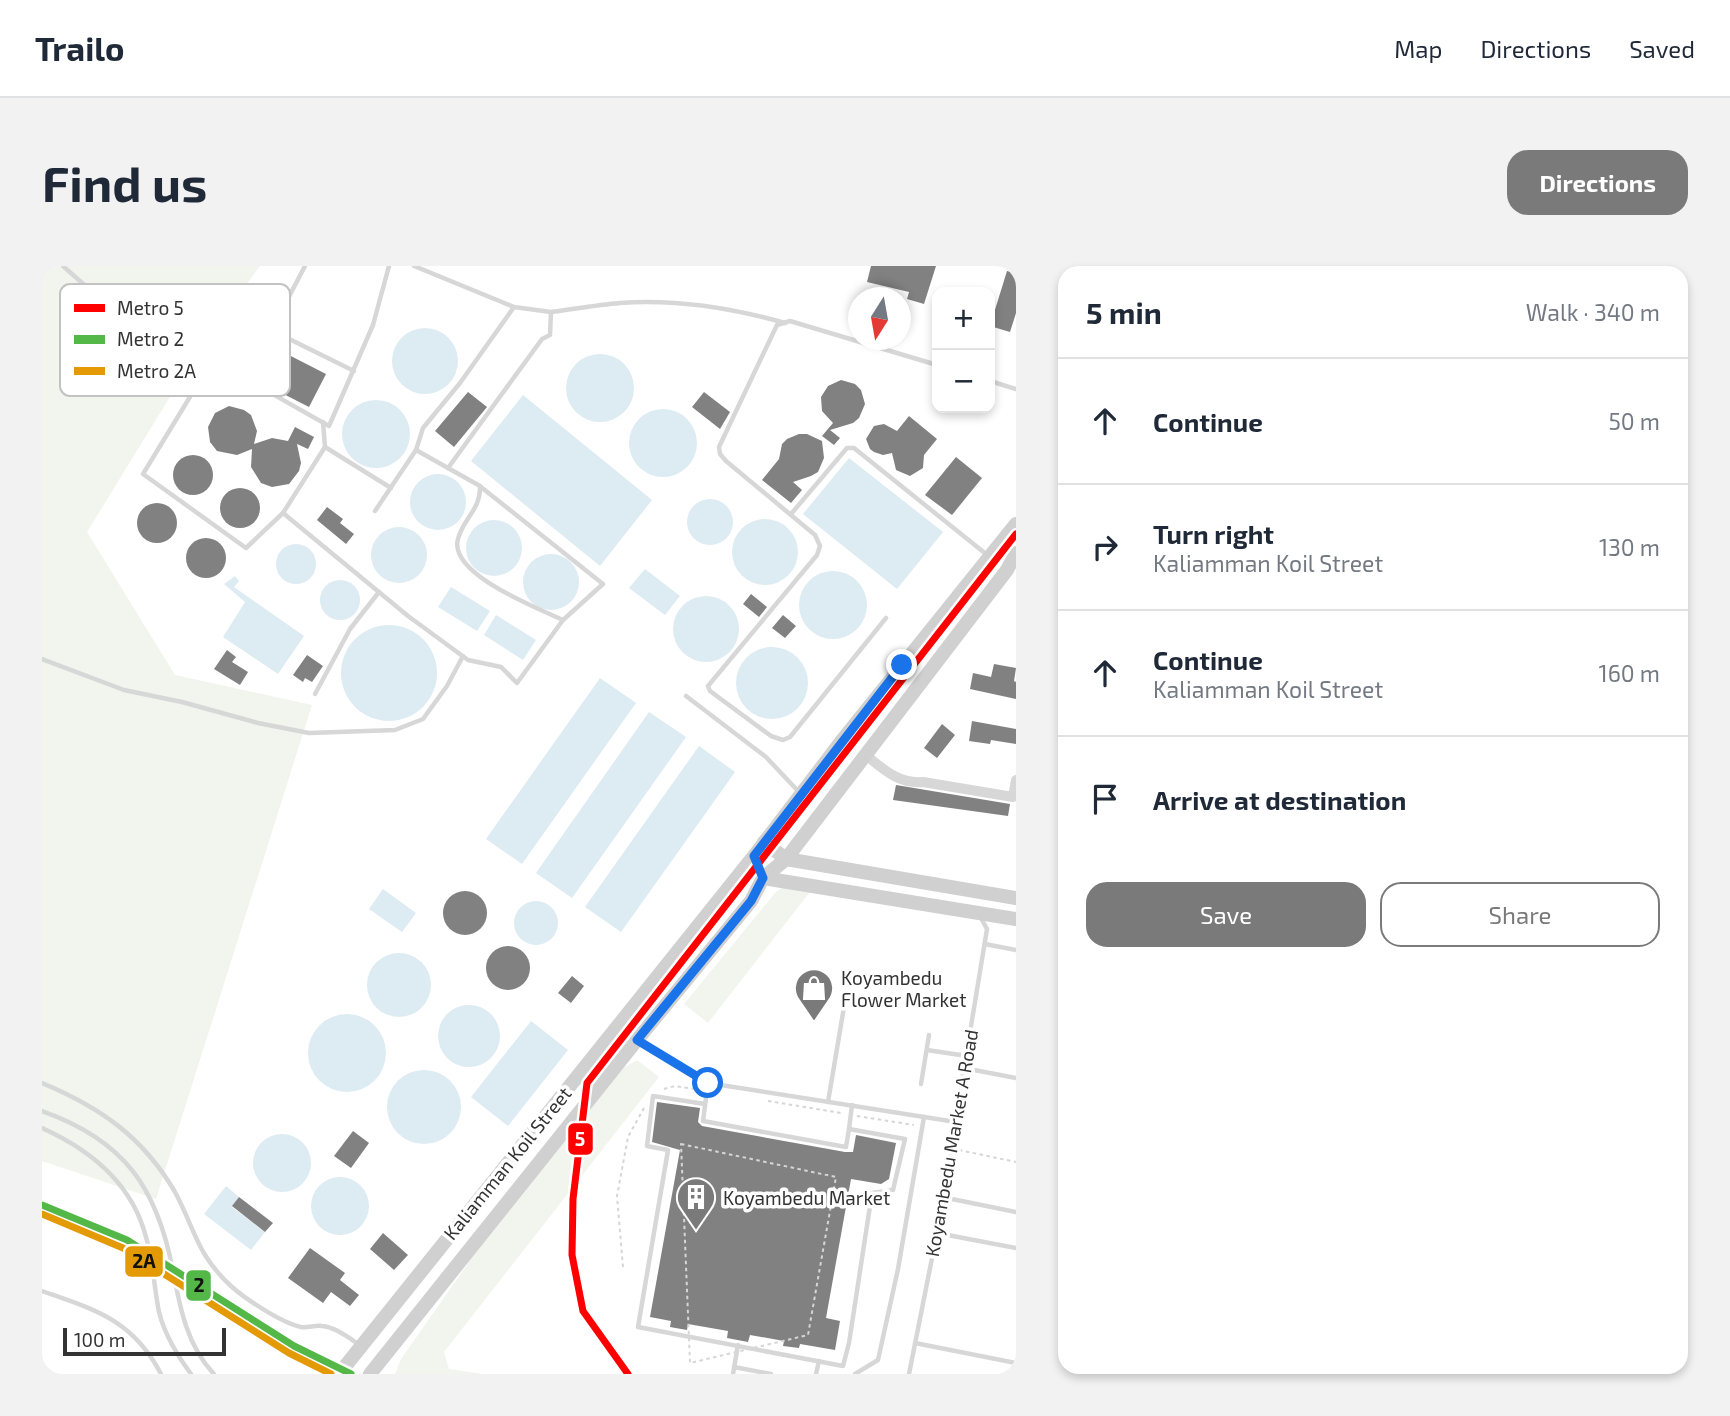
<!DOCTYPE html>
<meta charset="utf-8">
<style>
body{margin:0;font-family:"Exo 2",sans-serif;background:#f2f2f3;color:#1f2937}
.controls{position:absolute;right:21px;top:21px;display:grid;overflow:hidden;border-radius:14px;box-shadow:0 4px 10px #0003}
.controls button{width:63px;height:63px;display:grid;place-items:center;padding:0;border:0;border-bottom:2px solid #e0e1e3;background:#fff;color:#1f2937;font:35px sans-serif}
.compass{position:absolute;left:806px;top:21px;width:63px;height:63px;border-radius:50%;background:#fff;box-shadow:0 4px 10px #0003;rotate:191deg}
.scale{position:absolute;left:21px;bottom:18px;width:163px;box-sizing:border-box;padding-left:7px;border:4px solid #333;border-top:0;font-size:19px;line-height:24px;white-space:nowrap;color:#333;-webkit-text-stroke:5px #fff;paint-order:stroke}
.stop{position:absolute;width:21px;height:21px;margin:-16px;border:5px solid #1a73e8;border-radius:50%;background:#fff}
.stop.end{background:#1a73e8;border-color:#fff;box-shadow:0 2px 7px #0008}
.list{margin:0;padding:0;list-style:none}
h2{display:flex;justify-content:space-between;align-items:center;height:91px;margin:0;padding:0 28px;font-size:30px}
h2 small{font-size:23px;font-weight:400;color:#747a83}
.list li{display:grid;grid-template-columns:46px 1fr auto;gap:21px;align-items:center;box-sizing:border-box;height:126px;padding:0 28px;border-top:2px solid #e0e1e3}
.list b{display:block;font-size:26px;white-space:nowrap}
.list p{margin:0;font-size:23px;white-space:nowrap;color:#747a83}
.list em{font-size:23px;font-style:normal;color:#747a83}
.actions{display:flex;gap:14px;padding:21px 28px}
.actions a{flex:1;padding:16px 0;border:2px solid #7a7a7a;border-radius:21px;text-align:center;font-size:24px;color:#7a7a7a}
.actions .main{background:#7a7a7a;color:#fff}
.icon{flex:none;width:38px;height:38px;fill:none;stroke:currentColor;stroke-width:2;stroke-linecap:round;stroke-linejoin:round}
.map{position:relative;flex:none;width:974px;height:1108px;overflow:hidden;border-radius:21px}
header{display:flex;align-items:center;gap:42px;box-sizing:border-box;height:98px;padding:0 35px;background:#fff;border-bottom:2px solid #e0e1e3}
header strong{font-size:33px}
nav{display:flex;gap:38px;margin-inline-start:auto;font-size:24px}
.intro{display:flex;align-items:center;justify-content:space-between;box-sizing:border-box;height:168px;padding:0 42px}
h1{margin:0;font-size:49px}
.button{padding:18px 32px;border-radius:21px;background:#7a7a7a;color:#fff;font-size:24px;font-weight:700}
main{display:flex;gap:42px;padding:0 42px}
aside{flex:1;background:#fff;border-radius:21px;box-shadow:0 4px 10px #0003}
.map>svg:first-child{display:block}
</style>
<header>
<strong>Trailo</strong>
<nav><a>Map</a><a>Directions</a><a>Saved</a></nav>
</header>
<div class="intro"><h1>Find us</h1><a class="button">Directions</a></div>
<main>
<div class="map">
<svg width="974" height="1108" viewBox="0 0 974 1108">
<rect width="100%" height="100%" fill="#fff"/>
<g fill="#f1f5ed">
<path d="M 0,0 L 218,0 L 161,77 L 45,266 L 133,409 L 270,439 L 114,933 L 0,895 Z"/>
<path d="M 742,620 L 771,622 L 666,757 L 642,738 L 733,627 Z"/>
<path d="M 595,794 L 617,811 L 402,1086 L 407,1103 L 441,1108 L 353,1108 L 359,1093 L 551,819 Z"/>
</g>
<g fill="#ddebf3">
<circle cx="383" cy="95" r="33"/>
<circle cx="558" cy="122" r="34"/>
<path d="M 481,129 L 610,234 L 558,300 L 429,195 Z"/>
<circle cx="334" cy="168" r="34"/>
<circle cx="621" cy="177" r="34"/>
<path d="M 807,192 L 901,266 L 855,323 L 761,248 Z"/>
<circle cx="396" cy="236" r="28"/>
<circle cx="668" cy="256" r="23"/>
<circle cx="723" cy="286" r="33"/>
<circle cx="452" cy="282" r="28"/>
<circle cx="357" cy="289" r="28"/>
<circle cx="254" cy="298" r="20"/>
<circle cx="509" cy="316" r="28"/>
<path d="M 603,303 L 638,330 L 623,349 L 587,322 Z"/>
<circle cx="791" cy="339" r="34"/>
<path d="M 193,310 L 197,315 L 192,321 L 262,370 L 236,408 L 181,371 L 203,336 L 182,318 Z"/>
<circle cx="298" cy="334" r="20"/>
<path d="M 409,321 L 448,345 L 435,365 L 396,341 Z"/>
<circle cx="664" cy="363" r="33"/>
<path d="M 454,349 L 494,374 L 481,394 L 442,369 Z"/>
<circle cx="347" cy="407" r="48"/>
<circle cx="730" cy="417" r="36"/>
<path d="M 558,412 L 594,437 L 480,598 L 444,573 Z"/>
<path d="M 607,446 L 644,471 L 530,632 L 494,607 Z"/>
<path d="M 657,480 L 693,506 L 579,666 L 543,641 Z"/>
<path d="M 341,623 L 374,647 L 360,666 L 327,643 Z"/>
<circle cx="494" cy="657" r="22"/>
<circle cx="357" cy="719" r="32"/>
<circle cx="427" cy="770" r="31"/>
<circle cx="305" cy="787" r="39"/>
<path d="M 489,755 L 526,784 L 466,860 L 429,831 Z"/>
<circle cx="382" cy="841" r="37"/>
<circle cx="240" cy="897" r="29"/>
<circle cx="298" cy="940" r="29"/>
<path d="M 184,920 L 197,931 L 190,941 L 223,966 L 209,984 L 162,948 Z"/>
</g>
<g fill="#818181">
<path d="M 829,0 L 894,0 L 882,38 L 865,33 L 867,26 L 825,16 Z"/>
<path d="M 965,5 L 974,7 L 974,47 L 968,66 L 948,60 Z"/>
<path d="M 239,85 L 284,108 L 267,141 L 222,118 Z"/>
<path d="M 799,114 L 813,118 L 819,124 L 823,138 L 817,152 L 811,157 L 788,164 L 798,172 L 792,179 L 780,170 L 791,157 L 780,145 L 779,131 L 786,120 Z"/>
<path d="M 426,126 L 445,141 L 412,181 L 393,165 Z"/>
<path d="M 662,126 L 688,146 L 678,163 L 650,141 Z"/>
<path d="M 187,140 L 202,144 L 209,149 L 215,165 L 212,178 L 230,172 L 246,175 L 253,161 L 272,171 L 266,183 L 255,178 L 259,197 L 257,205 L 247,218 L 230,221 L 219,217 L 209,201 L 210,183 L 195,189 L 175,185 L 168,176 L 166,161 L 173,147 Z"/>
<path d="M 867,150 L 895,173 L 882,189 L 881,202 L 868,210 L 854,204 L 850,187 L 841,189 L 832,186 L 828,183 L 824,173 L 832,160 L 842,158 L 855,165 Z"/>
<path d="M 757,168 L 765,168 L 780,175 L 782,192 L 776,206 L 769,210 L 751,216 L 760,224 L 749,237 L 720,214 L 737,193 L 740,178 L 745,173 Z"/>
<circle cx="151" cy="209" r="20"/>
<path d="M 914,191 L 940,212 L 910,249 L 883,229 Z"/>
<circle cx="198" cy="242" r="20"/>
<circle cx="115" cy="257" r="20"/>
<path d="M 285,241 L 301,253 L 298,257 L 312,268 L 304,278 L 275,254 Z"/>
<circle cx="164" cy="292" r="20"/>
<path d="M 709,328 L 725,341 L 717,351 L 701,338 Z"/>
<path d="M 741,349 L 754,360 L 743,372 L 730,362 Z"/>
<path d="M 185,384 L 194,391 L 190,396 L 206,406 L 198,419 L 172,403 Z"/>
<path d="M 265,389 L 281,400 L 270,416 L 263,412 L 261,416 L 251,409 Z"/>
<path d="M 952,398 L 974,402 L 972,415 L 974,416 L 974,433 L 928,423 L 931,407 L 949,411 Z"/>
<path d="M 930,455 L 974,463 L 974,478 L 949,474 L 948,478 L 927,475 Z"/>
<path d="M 900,458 L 913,469 L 895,492 L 882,482 Z"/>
<path d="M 854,519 L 968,538 L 966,550 L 851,534 Z"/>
<circle cx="423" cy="647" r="22"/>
<circle cx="466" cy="702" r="22"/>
<path d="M 530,710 L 542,720 L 529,737 L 516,727 Z"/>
<path d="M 615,836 L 658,842 L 656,856 L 660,860 L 803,886 L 811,886 L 814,869 L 854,877 L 847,913 L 839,918 L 809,913 L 784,1052 L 798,1055 L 793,1084 L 758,1078 L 757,1082 L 741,1080 L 742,1075 L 708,1069 L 706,1076 L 685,1072 L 686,1065 L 646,1058 L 645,1064 L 628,1061 L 629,1055 L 608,1051 L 638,884 L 610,876 Z"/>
<path d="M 311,865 L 327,877 L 309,902 L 292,890 Z"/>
<path d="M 197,931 L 231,957 L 223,966 L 190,940 Z"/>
<path d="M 341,967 L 366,989 L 352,1004 L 328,983 Z"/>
<path d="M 268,982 L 303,1007 L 298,1014 L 317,1029 L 308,1040 L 289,1026 L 281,1037 L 246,1012 Z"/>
</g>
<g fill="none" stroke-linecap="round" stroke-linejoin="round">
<g stroke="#d6d6d6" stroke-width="2" stroke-dasharray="3.5 3.5" stroke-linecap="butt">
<path d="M 622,823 L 633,820 L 658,824"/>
<path d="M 726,835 L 799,847"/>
<path d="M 815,850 L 872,859"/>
<path d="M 639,878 L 794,911 L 766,1069 L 648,1097 Z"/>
<path d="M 917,884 L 974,896"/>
<path d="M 581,1001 L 575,930 L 586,871 L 602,842"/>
</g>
<g stroke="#d7d7d7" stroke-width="4.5">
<path d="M 21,0 L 48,24 L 65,61 L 94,86 L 154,121 L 101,208 L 204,282 L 241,247 L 283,181"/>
<path d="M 509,46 C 532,43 555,39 578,37 C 633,33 690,42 743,57"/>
<path d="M 229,64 L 312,105"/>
<path d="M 183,107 L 204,113 L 287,160 L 331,59 L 347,0"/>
<path d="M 204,113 L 263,0"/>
<path d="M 948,115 L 974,123"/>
<path d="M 281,156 L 283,181 L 349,222"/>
<path d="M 406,202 L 500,73 L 508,69 L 509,46 L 472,41"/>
<path d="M 439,221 L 561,318 L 521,354"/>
<path d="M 333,245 L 374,184 L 381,162 L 418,117 L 472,41 L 372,0"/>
<path d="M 241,247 L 366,350 L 426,394 L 459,401 L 475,417 L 521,354 C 496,342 406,308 416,273 C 421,252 439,244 438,220 L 374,184"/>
<path d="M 749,248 L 805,182 L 812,182 L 944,288"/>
<path d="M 844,352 L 748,471 L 741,474 L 729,470 L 668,425 L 666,420 L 775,289 L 778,280 L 773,269 L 684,195 L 678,188 L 677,181 L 735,59 L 748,55 L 895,99"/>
<path d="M 0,393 L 82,424 L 140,436 L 216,457 L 267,467 L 353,464 L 381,453 L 405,420 L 421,390"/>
<path d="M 273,428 L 308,363 L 337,326"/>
<path d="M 644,430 L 724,491 L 756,525"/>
<path d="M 943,678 L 974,684"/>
<path d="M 598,776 L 666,817"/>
<path d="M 885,784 L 925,790"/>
<path d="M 922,802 L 974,812"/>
<path d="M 0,817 C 58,841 101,871 133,926 C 154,965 154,988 190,1021 C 205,1034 240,1057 259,1061 C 266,1062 273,1059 280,1060 C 293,1061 307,1072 318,1079"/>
<path d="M 879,818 L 887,769"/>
<path d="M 786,836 L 802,741"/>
<path d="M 663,838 L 611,830 L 605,880 L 626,884 L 596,1061 L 801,1100 L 807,1077 L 830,927 L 851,924 L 863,873 L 807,863 L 804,881 L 661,855 L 666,817 L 914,856"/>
<path d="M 0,845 C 82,874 115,921 131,1005 C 138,1042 145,1080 172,1108"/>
<path d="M 0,862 C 49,884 90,917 104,971 C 111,995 112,1021 117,1046 C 122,1067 136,1091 149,1108"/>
<path d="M 807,863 L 810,839"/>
<path d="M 900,931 L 974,946"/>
<path d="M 895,967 L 974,982"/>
<path d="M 0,1025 C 54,1044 91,1054 119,1108"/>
<path d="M 873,1077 L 974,1097"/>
<path d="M 692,1101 L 729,1108"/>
<path d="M 691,1108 L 696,1079"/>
<path d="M 774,1108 L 777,1095"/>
<path d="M 813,1108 L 836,1094 L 856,1003 L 882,851"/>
<path d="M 867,1108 L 895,967 L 945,663 L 939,652"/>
</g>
<path stroke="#d7d7d7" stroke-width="10" d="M 825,490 C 842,504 857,518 881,516 L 971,531 L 974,514"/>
<g stroke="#d0d0d0" stroke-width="14">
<path d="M 722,576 L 744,593 L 974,632"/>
<path d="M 721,612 L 974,653"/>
<path d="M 297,1108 L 712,590 L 798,477 L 974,258"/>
<path d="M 328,1108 L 595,774 L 709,635 L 721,612 L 744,593 L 965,304 L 974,287"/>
</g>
<g stroke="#fff" stroke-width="12">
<path id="metro-1" d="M 586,1108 L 541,1045 L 530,989 L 531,933 L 545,817 L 974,268"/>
</g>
<g stroke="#fff" stroke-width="12">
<path id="metro-2" d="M 0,939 L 85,974 L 252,1080 L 309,1108"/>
</g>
<g stroke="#fff" stroke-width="12">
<path id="metro-3" d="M 0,948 L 81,982 L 247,1087 L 289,1108"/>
</g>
<use href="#metro-1" stroke="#f00" stroke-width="7"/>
<use href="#metro-2" stroke="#53b848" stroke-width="7"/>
<use href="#metro-3" stroke="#e39a05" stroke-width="7"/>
</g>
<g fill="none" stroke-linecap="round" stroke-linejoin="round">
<path stroke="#1a73e8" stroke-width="9" d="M 666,817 L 595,774 L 709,635 L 721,612 L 712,590 L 860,399"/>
</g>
<defs>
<g id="shop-pin" transform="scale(2.0125)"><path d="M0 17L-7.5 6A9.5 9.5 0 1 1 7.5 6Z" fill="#7a7a7a" stroke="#fff"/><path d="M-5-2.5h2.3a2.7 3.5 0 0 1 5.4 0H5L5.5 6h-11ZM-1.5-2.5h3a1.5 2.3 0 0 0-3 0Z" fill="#fff"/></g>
<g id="building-pin" transform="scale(2.0125)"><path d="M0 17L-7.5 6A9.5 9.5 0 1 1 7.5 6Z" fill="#7a7a7a" stroke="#fff"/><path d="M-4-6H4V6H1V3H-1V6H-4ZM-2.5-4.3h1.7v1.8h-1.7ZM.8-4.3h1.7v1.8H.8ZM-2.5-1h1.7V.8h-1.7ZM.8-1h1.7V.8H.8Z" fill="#fff"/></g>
</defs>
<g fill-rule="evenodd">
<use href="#shop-pin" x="772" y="722"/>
<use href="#building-pin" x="654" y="931"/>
</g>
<g text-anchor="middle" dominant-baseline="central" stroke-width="7" stroke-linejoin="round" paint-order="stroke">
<g font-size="19" fill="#333" stroke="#fff" text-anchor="start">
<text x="799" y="711">Koyambedu<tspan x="799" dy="22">Flower Market</tspan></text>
<text x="681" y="931">Koyambedu Market</text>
</g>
<g font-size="19" fill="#333" stroke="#fff">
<text transform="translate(909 877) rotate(-80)">Koyambedu Market A Road</text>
<text transform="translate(465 897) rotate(-51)">Kaliamman Koil Street</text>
</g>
</g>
<rect x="18" y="18" width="230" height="112" rx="10" fill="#fff" stroke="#c2c2c2" stroke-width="2"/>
<rect x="32" y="38" width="31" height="8" fill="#f00"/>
<rect x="32" y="69" width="31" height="9" fill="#53b848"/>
<rect x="32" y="101" width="31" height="8" fill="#e39a05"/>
<g font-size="19" fill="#333">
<text x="75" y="49">Metro 5</text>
<text x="75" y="80">Metro 2</text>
<text x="75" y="112">Metro 2A</text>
</g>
<g stroke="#fff" stroke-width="2.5">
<rect x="525" y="856" width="27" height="34" rx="7" fill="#f00"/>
<rect x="82" y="979" width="40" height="33" rx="7" fill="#e39a05"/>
<rect x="143" y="1003" width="27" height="33" rx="7" fill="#53b848"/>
</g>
<g font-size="19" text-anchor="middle" font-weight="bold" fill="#fff">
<text x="538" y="880">5</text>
</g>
<g font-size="19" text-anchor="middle" font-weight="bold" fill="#111">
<text x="102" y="1002">2A</text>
<text x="157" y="1026">2</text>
</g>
</svg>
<div class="controls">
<button>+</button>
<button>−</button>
</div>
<svg class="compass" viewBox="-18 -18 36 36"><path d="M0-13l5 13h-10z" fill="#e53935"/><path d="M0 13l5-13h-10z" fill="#747a83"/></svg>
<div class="scale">100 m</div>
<div class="stop" style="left:666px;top:817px"></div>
<div class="stop end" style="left:860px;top:399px"></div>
</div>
<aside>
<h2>5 min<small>Walk · 340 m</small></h2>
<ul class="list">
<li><svg class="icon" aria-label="ahead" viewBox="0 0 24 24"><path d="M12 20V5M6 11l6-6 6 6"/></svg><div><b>Continue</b></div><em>50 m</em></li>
<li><svg class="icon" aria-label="right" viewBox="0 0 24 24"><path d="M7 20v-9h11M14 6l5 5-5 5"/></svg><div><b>Turn right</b><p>Kaliamman Koil Street</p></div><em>130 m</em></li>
<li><svg class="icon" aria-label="ahead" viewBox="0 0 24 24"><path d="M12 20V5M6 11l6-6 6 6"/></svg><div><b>Continue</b><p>Kaliamman Koil Street</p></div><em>160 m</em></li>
<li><svg class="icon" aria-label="arrive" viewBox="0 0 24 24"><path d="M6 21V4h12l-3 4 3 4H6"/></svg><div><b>Arrive at destination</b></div></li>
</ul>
<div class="actions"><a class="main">Save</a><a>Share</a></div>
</aside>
</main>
